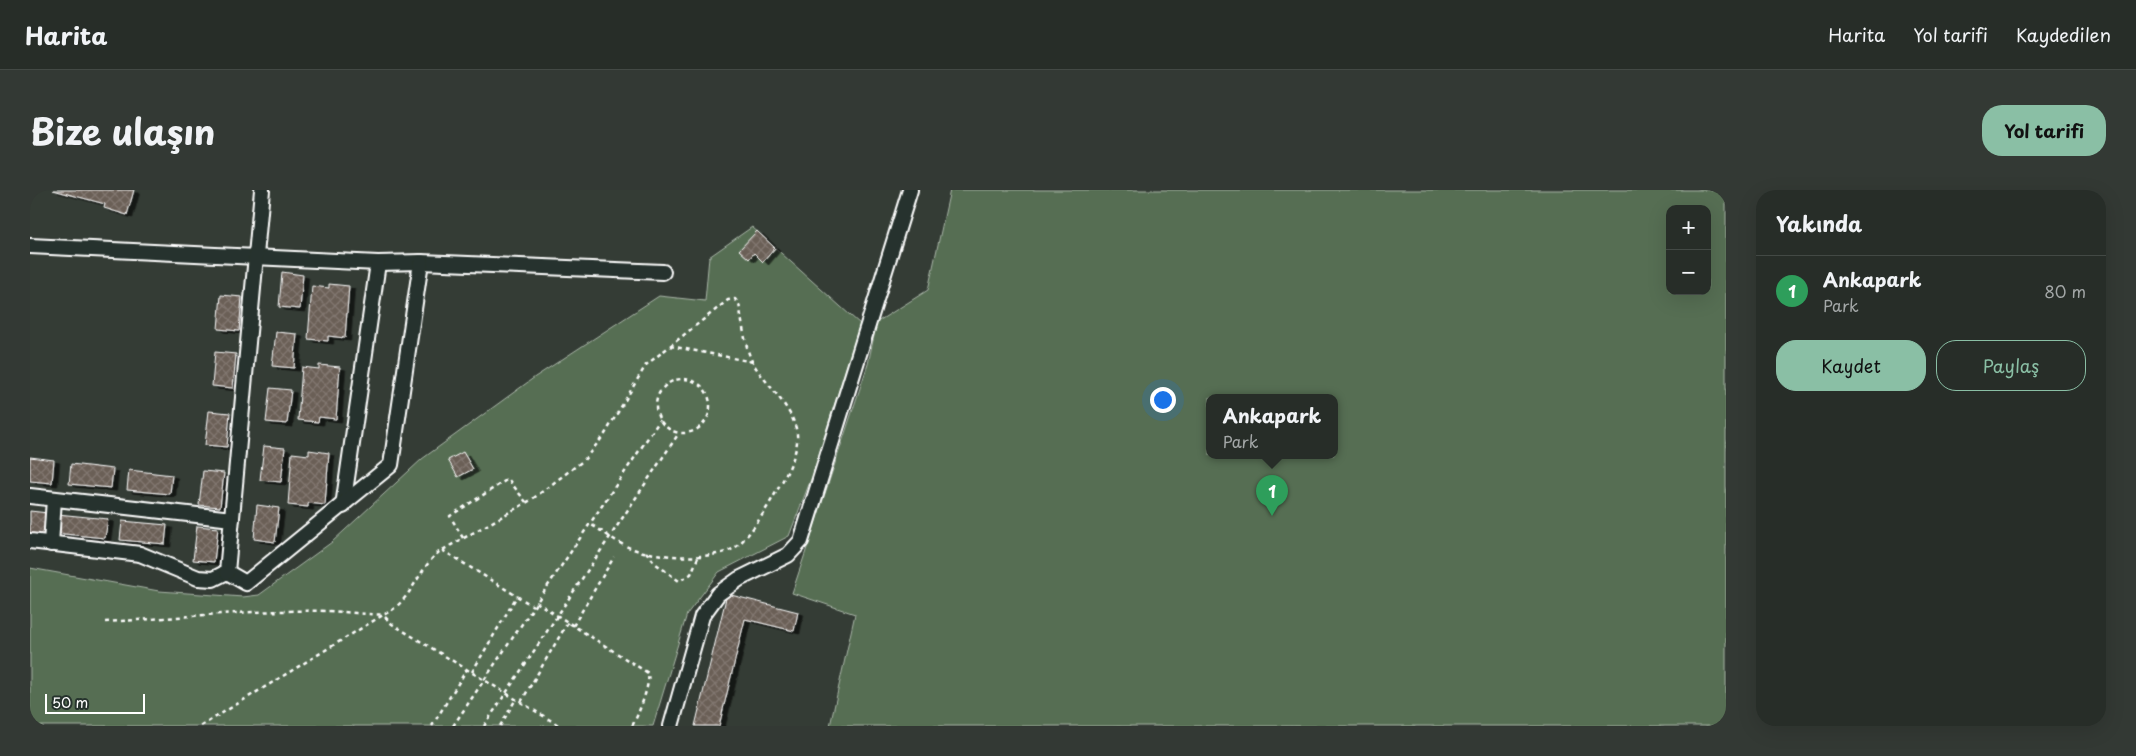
<!DOCTYPE html>
<html lang="tr">
<meta charset="utf-8">
<style>
body{margin:0;font-family:"Playpen Sans",sans-serif;background:#333934;color:#f1f3f6}
.controls{position:absolute;right:15px;top:15px;display:grid;overflow:hidden;border-radius:10px;box-shadow:0 5px 20px #0002}
.controls button{width:45px;height:45px;display:grid;place-items:center;padding:0;border:0;border-bottom:1px solid #434945;background:#272d28;color:#f1f3f6;font:25px sans-serif}
.scale{position:absolute;left:15px;bottom:12px;width:100px;box-sizing:border-box;padding-left:5px;border:2px solid #fff;border-top:0;font-size:14px;line-height:18px;white-space:nowrap;color:#fff;-webkit-text-stroke:4px #26332d;paint-order:stroke}
.you{position:absolute;left:1132px;top:209px;width:18px;height:18px;margin:-12px;border:4px solid #fff;border-radius:50%;background:#1a73e8;box-shadow:0 0 0 8px #1a73e833}
.badge{display:grid;place-items:center;width:32px;height:32px;border-radius:50%;background:#8abfa5;color:#fff;font-size:16px;font-weight:700}
.pin{position:absolute;translate:-50% -41px;filter:drop-shadow(0 1px 2px #0008)}
.pin::after{content:'';position:absolute;top:26px;width:18px;height:15px;background:inherit;clip-path:polygon(0 0,100% 0,50% 100%)}
.popup{position:absolute;left:1176px;top:204px;width:132px;height:65px;box-sizing:border-box;display:grid;place-content:center;border-radius:10px;background:#272d28;filter:drop-shadow(0 1px 4px #0005);font-size:16px;white-space:nowrap;color:#a4a8a8}
.popup b{font-size:19px;color:#f1f3f6}
.popup::after{content:'';position:absolute;left:50%;top:100%;margin-left:-10px;border:10px solid transparent;border-top-color:#272d28}
.list{margin:0;padding:0;list-style:none}
h2{display:flex;justify-content:space-between;align-items:center;height:65px;margin:0;padding:0 20px;font-size:21px}
h2 small{font-size:16px;font-weight:400;color:#a4a8a8}
.list li{display:grid;grid-template-columns:32px 1fr auto;gap:15px;align-items:center;box-sizing:border-box;height:70px;padding:0 20px;border-top:1px solid #434945}
.list b{display:block;font-size:19px;white-space:nowrap}
.list p{margin:0;font-size:16px;white-space:nowrap;color:#a4a8a8}
.list em{font-size:16px;font-style:normal;color:#a4a8a8}
.actions{display:flex;gap:10px;padding:15px 20px}
.actions a{flex:1;padding:11px 0;border:1px solid #8abfa5;border-radius:20px;text-align:center;font-size:18px;color:#8abfa5}
.actions .main{background:#8abfa5;color:#111}
.map{position:relative;flex:none;width:1696px;height:536px;overflow:hidden;border-radius:20px}
header{display:flex;align-items:center;gap:30px;box-sizing:border-box;height:70px;padding:0 25px;background:#272d28;border-bottom:1px solid #434945}
header strong{font-size:24px}
nav{display:flex;gap:28px;margin-inline-start:auto;font-size:18px}
.intro{display:flex;align-items:center;justify-content:space-between;box-sizing:border-box;height:120px;padding:0 30px}
h1{margin:0;font-size:35px}
.button{padding:12px 22px;border-radius:20px;background:#8abfa5;color:#111;font-size:18px;font-weight:700}
main{display:flex;gap:30px;padding:0 30px}
aside{flex:1;background:#272d28;border-radius:20px;box-shadow:0 5px 20px #0002}
.map>svg:first-child{display:block}
</style>
<header>
<strong>Harita</strong>
<nav><a>Harita</a><a>Yol tarifi</a><a>Kaydedilen</a></nav>
</header>
<div class="intro"><h1>Bize ulaşın</h1><a class="button">Yol tarifi</a></div>
<main>
<div class="map">
<svg width="1696" height="536" viewBox="0 0 1696 536">
<defs>
<pattern id="building-cross-hatch" width="8" height="8" patternUnits="userSpaceOnUse" patternTransform="scale(1.25)"><rect width="8" height="8" fill="#6b5f57"/><path d="M0 0l8 8M0 8l8-8" fill="none" stroke="#817770"/></pattern>
<filter id="shadow"><feDropShadow dx="5.5" dy="3" stdDeviation="0" flood-color="#0009"/></filter>
</defs>
<rect width="100%" height="100%" fill="#343c35"/>
<filter id="ink" filterUnits="userSpaceOnUse"><feTurbulence type="fractalNoise" baseFrequency=".02" numOctaves="2"/><feDisplacementMap in="SourceGraphic" scale="10" xChannelSelector="R" yChannelSelector="G"/><feConvolveMatrix kernelMatrix="1 2 1 2 8 2 1 2 1" color-interpolation-filters="sRGB"/></filter>
<g filter="url(#ink)">
<g fill="#566e53" stroke="#aab6a9" fill-rule="evenodd">
<path d="M 920,0 L 1696,0 L 1696,536 L 800,536 L 825,424 L 762,403 L 838,174 L 847,132 L 898,100 ZM 1640,19 L 1677,19 L 1677,101 L 1640,101 ZM 1180,207 L 1304,207 L 1304,265 L 1180,265 Z"/>
<path d="M 722,37 L 830,134 L 781,289 L 759,346 L 689,382 L 657,424 L 623,536 L 0,536 L 0,378 L 129,401 L 213,407 L 229,405 L 302,352 L 392,269 L 505,187 L 629,106 L 675,111 L 679,67 Z"/>
</g>
<g fill="url(#building-cross-hatch)" stroke="#fff" filter="url(#shadow)">
<path d="M 23,0 L 104,0 L 97,25 L 74,18 L 75,14 Z"/>
<path d="M 727,41 L 745,58 L 733,72 L 724,63 L 719,69 L 709,60 Z"/>
<path d="M 252,82 L 273,85 L 270,119 L 249,117 Z"/>
<path d="M 299,94 L 319,96 L 315,148 L 298,146 L 298,151 L 278,149 L 282,96 L 299,98 Z"/>
<path d="M 191,105 L 212,107 L 209,141 L 188,139 Z"/>
<path d="M 246,142 L 267,144 L 264,178 L 242,176 Z"/>
<path d="M 185,162 L 206,164 L 203,198 L 182,196 Z"/>
<path d="M 289,175 L 310,177 L 306,229 L 289,227 L 288,232 L 268,230 L 272,177 L 289,179 Z"/>
<path d="M 240,198 L 261,200 L 257,234 L 236,232 Z"/>
<path d="M 179,221 L 200,223 L 197,257 L 175,255 Z"/>
<path d="M 234,256 L 255,258 L 251,292 L 230,290 Z"/>
<path d="M 279,260 L 299,263 L 295,315 L 278,313 L 278,317 L 258,315 L 262,263 L 279,265 Z"/>
<path d="M 433,262 L 443,279 L 428,287 L 418,270 Z"/>
<path d="M 0,267 L 24,270 L 22,293 L 0,291 Z"/>
<path d="M 41,274 L 83,279 L 81,298 L 39,294 Z"/>
<path d="M 99,280 L 142,285 L 140,304 L 97,300 Z"/>
<path d="M 173,281 L 194,283 L 190,317 L 169,315 Z"/>
<path d="M 227,315 L 249,318 L 245,352 L 224,349 Z"/>
<path d="M 0,321 L 18,323 L 16,345 L 0,344 Z"/>
<path d="M 27,324 L 78,329 L 75,348 L 24,343 Z"/>
<path d="M 92,331 L 137,335 L 135,354 L 90,350 Z"/>
<path d="M 167,336 L 188,338 L 184,372 L 163,370 Z"/>
<path d="M 697,404 L 768,422 L 764,441 L 715,429 L 689,536 L 665,536 Z"/>
</g>
<g fill="none" stroke-linecap="round" stroke-linejoin="round">
<g stroke="#fff" stroke-width="18">
<g id="minor">
<path d="M 0,56 L 348,73 L 391,72 L 633,82"/>
<path d="M 0,306 L 202,329"/>
<path d="M 313,316 L 348,73"/>
<path d="M 0,351 L 110,364 L 168,388 L 183,389 L 197,382"/>
<path d="M 21,354 L 24,309"/>
<path d="M 197,382 L 216,393 L 361,275 L 391,72"/>
<path d="M 197,382 L 232,0"/>
<path d="M 641,536 L 672,426 L 688,404 L 709,389 L 758,365 L 771,351 L 880,0"/>
</g>
</g>
<g stroke="#fff" stroke-width="2.5" stroke-dasharray="4 4" stroke-linecap="butt">
<path d="M 640,156 L 723,172"/>
<circle cx="653" cy="216" r="27"/>
<path d="M 433,348 L 420,326 L 478,289 L 496,312"/>
<path d="M 412,360 L 503,416"/>
<path d="M 616,362 L 626,374 L 649,391 L 661,384 L 669,365"/>
<path d="M 506,412 L 618,483 C 621,493 608,526 602,536"/>
<path d="M 75,432 C 149,428 223,419 298,421 C 308,421 348,426 355,424 C 381,412 388,379 409,362 L 501,310 L 554,270 L 575,244 L 616,175 L 698,110 L 705,109 L 709,114 C 712,130 715,159 723,173 C 735,194 764,218 767,244 C 769,263 755,287 745,304 C 735,321 722,343 707,356 C 688,372 625,367 603,359 C 588,354 574,342 560,334"/>
<path d="M 543,436 L 584,367"/>
<path d="M 442,482 L 487,406"/>
<path d="M 491,512 L 538,432"/>
<path d="M 171,536 L 353,425 L 362,434 L 530,536"/>
<path d="M 402,536 L 437,479"/>
<path d="M 423,536 L 630,230"/>
<path d="M 454,536 L 649,243"/>
<path d="M 470,536 L 486,509"/>
</g>
<use href="#minor" stroke="#26332d" stroke-width="14"/>
</g>
</g>
</svg>
<div class="controls">
<button>+</button>
<button>−</button>
</div>
<div class="scale">50 m</div>
<div class="you"></div>
<div class="pin badge" style="left:1242px;top:326px;background:#2e9e5b">1</div>
<div class="popup"><b>Ankapark</b>Park</div>
</div>
<aside>
<h2>Yakında<small></small></h2>
<ul class="list">
<li><span class="badge" style="background:#2e9e5b">1</span><div><b>Ankapark</b><p>Park</p></div><em>80 m</em></li>
</ul>
<div class="actions"><a class="main">Kaydet</a><a>Paylaş</a></div>
</aside>
</main>
